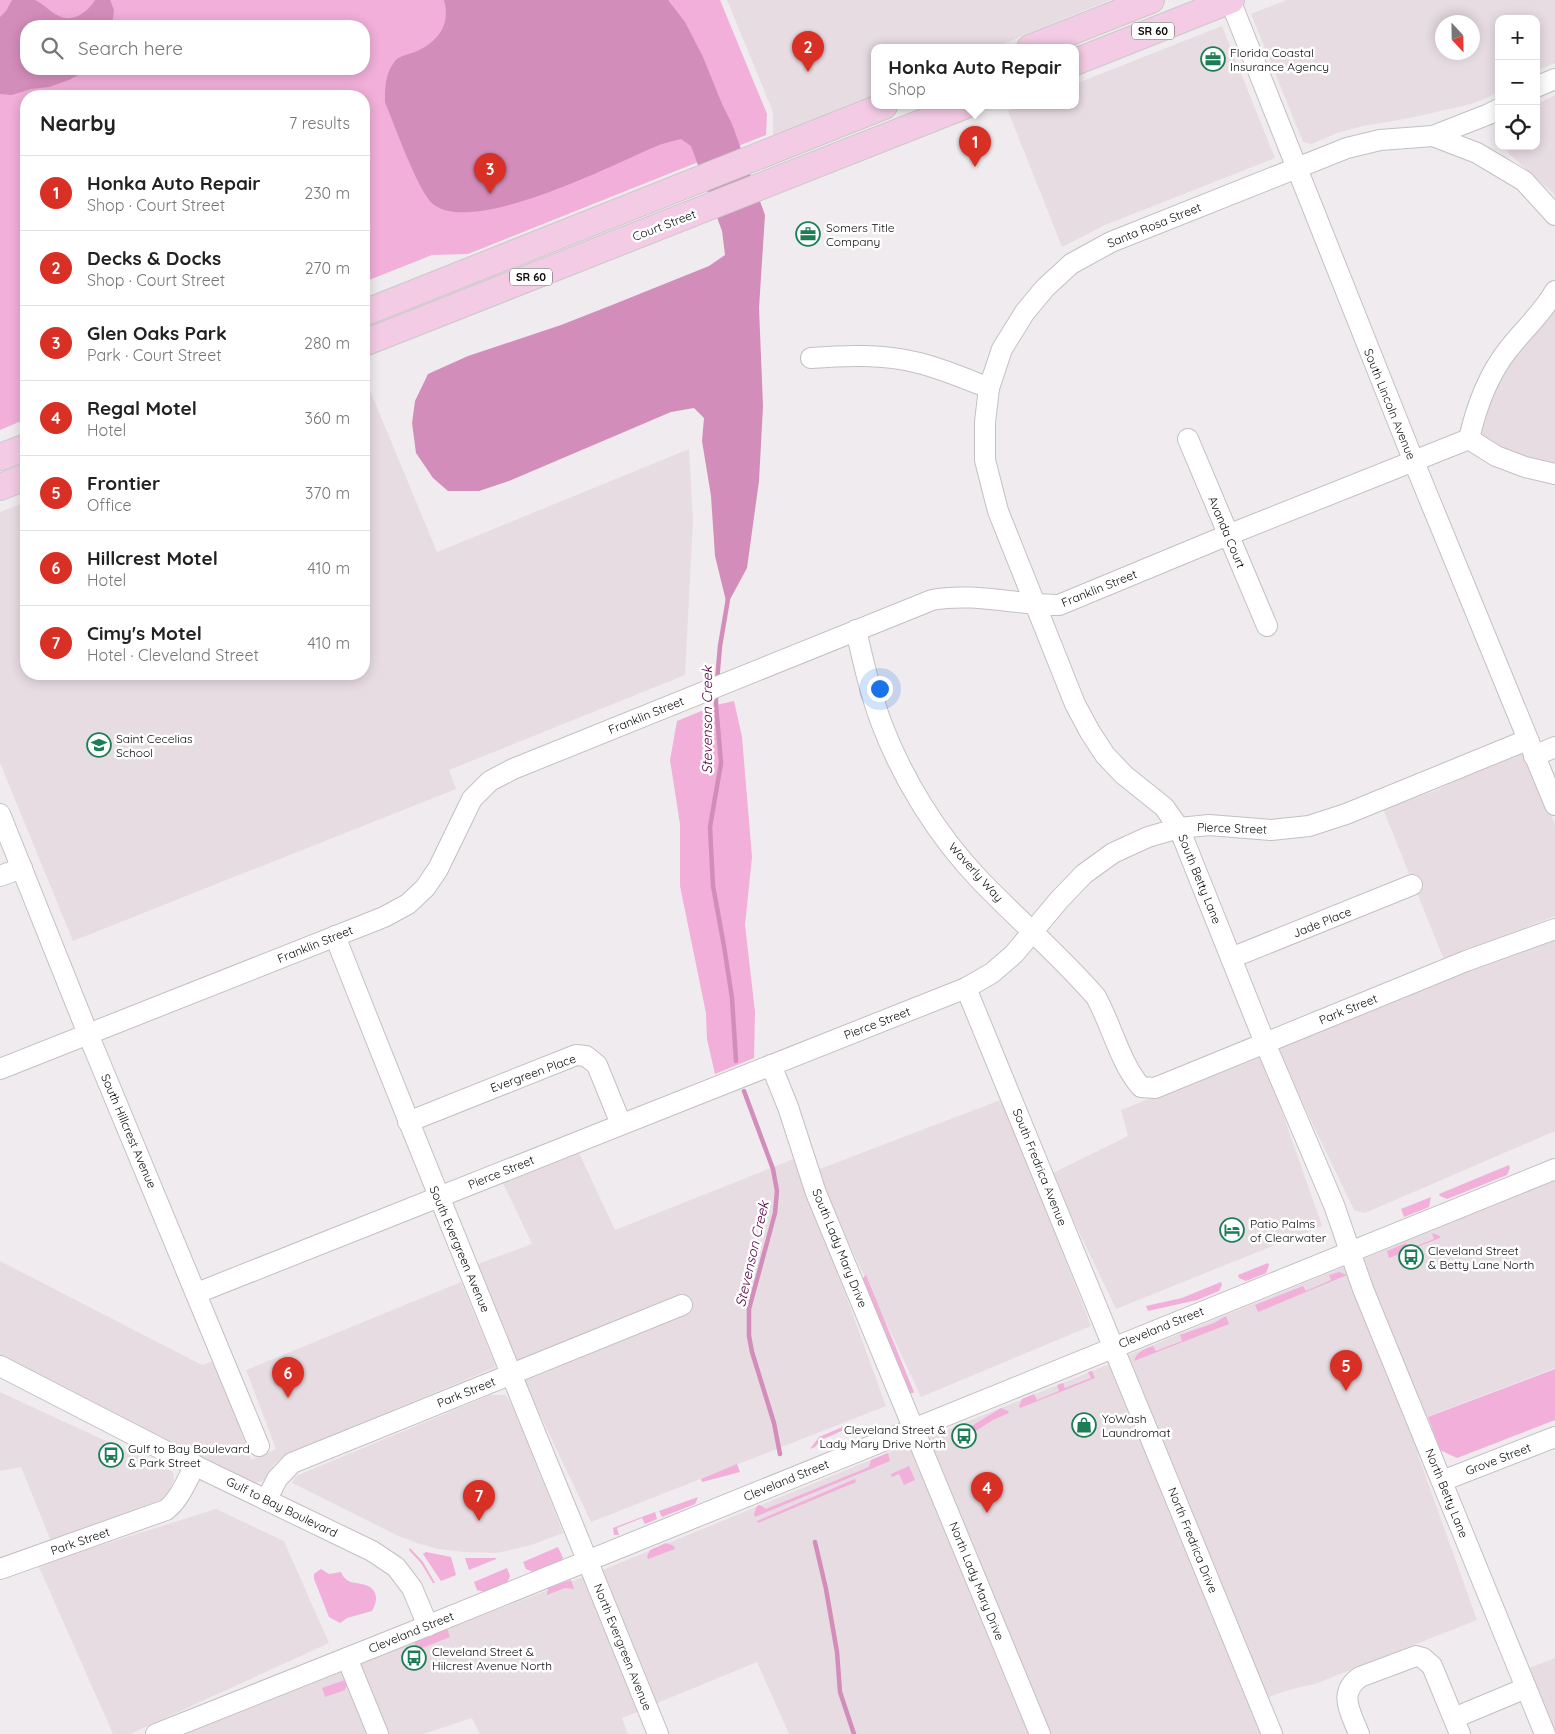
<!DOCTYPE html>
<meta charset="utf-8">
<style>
body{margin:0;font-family:Quicksand,sans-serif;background:#f6f6f6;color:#222}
.controls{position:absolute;right:15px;top:15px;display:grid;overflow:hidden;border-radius:10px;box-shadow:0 2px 12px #0003}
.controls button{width:45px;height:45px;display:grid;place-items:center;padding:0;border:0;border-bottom:1px solid #e0e0e0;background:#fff;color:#222;font:25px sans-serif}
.compass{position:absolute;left:1435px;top:15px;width:45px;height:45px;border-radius:50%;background:#fff;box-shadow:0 2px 12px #0003;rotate:158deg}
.you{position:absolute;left:879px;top:688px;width:18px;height:18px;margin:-12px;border:4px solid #fff;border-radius:50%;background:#1a73e8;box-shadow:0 0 0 8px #1a73e833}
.badge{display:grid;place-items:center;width:32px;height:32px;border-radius:50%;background:#d93025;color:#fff;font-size:16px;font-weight:700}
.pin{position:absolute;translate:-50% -41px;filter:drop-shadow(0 1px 2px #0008)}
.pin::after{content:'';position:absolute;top:26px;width:18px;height:15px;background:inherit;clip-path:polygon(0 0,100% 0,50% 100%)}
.popup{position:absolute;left:871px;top:44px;width:208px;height:65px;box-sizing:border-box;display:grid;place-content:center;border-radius:10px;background:#fff;filter:drop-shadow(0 1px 4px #0005);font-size:16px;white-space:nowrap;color:#767676}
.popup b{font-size:19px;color:#222}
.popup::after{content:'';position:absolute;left:50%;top:100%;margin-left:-10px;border:10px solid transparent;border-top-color:#fff}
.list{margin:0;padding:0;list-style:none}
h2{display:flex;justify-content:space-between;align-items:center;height:65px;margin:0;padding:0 20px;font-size:21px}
h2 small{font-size:16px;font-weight:400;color:#767676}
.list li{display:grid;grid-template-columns:32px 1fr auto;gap:15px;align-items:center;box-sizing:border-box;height:75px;padding:0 20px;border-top:1px solid #e0e0e0}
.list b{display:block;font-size:19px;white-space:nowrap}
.list p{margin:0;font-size:16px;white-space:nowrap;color:#767676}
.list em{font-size:16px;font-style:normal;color:#767676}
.icon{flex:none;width:28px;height:28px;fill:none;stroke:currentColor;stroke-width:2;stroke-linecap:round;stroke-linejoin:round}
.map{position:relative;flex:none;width:1555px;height:1734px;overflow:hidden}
.search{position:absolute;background:#fff;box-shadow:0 2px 12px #0003;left:20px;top:20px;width:350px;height:55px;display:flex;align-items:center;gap:12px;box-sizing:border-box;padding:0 18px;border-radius:20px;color:#767676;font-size:19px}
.panel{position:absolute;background:#fff;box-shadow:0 2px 12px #0003;left:20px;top:90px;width:350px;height:590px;border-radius:20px}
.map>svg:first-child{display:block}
</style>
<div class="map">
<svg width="1555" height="1734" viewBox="0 0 1555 1734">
<rect width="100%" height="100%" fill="#f0ebee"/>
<g fill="#e8dce3" fill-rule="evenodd">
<path d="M 727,0 L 1110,0 L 993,48 L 875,48 L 875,97 L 769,141 L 773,136 L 773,112 Z"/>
<path d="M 1287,0 L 1555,0 L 1555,63 L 1536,71 L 1536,19 L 1499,19 L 1499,91 L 1485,99 L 1471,104 L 1410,118 L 1363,126 L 1337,133 L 1312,144 L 1303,142 L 1251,14 ZM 1442,22 L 1472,22 L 1472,52 L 1442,52 Z"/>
<path d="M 1222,26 L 1275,158 L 1105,225 L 1062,247 L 1008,111 L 1020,106 L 1075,106 L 1075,84 Z"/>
<path d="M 1555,95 L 1555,195 L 1509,154 L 1506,146 L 1536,146 L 1536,105 Z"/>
<path d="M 1555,306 L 1555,466 L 1526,459 L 1499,448 L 1478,435 L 1499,378 L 1513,358 Z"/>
<path d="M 364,376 L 437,552 L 689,449 L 693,522 L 685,675 L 449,770 L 456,789 L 73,941 L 0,763 L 0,512 L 26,502 L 26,674 L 364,674 Z"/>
<path d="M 1523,751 L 1555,824 L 1555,916 L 1444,960 L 1417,893 L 1422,890 L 1416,874 L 1410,876 L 1383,809 L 1437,790 L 1465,776 Z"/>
<path d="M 1555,934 L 1555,1131 L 1365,1213 L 1354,1210 L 1276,1048 Z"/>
<path d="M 1262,1054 L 1322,1226 L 1116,1309 L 1051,1174 L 1128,1136 L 1121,1110 Z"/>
<path d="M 1003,1099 L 1091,1326 L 921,1397 L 824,1190 L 817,1170 Z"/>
<path d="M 578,1151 L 615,1230 L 796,1158 L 886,1406 L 591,1522 L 523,1379 L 692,1310 L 685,1294 L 516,1362 L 475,1265 L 532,1244 L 502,1181 Z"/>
<path d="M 1555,1179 L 1555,1368 L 1427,1417 L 1361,1260 Z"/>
<path d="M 0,1261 L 202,1365 L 216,1360 L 251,1460 L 276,1449 L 246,1370 L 461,1282 L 496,1367 L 290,1453 L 275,1463 L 265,1480 L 256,1483 L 246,1481 L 0,1355 Z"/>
<path d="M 1346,1266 L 1421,1451 L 1417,1452 L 1477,1620 L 1315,1684 L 1292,1689 L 1266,1698 L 1126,1356 Z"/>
<path d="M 1112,1363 L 1264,1734 L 1048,1734 L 927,1438 Z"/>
<path d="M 0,1392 L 173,1472 L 174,1480 L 166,1497 L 163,1502 L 51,1541 L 21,1467 L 0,1471 Z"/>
<path d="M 490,1395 L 505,1395 L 514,1406 L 563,1533 L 531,1545 L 497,1553 L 464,1552 L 438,1549 L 417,1543 L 394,1534 L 292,1483 L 296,1476 Z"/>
<path d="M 912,1443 L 1031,1734 L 789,1734 L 757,1662 L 655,1704 L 600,1571 Z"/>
<path d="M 216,1509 L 284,1541 L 329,1643 L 130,1734 L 113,1734 L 38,1565 Z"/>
<path d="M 585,1576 L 640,1711 L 622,1718 L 628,1734 L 480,1734 L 472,1718 L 423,1734 L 387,1734 L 358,1663 Z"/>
<path d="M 1555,1658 L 1555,1734 L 1553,1734 L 1527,1669 Z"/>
<path d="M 343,1669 L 370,1734 L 180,1734 Z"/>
</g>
<g fill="#f1afd9" fill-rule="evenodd">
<path d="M 0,0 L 720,0 L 767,114 L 766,135 L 468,254 L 432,255 L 364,282 L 364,96 L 26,96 L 26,419 L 0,430 ZM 26,26 L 364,26 L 364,69 L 26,69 Z"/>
<path d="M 734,701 L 742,737 L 752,857 L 745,925 L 755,1012 L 754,1058 L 715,1074 L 707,1039 L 706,1013 L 680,886 L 680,824 L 670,760 L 677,721 L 716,705 Z"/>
<path d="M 1509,1165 L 1510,1168 L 1507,1175 L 1447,1199 L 1440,1196 L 1439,1194 Z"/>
<path d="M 1431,1197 L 1429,1207 L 1404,1217 L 1401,1209 Z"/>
<path d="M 1432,1233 L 1440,1236 L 1440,1238 L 1389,1258 L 1387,1251 L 1406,1243 L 1409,1249 L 1434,1239 Z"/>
<path d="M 1268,1263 L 1269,1265 L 1266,1273 L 1246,1281 L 1239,1278 L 1238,1275 Z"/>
<path d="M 1339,1272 L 1347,1275 L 1258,1312 L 1255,1305 L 1303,1286 L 1306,1291 L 1331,1280 L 1329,1275 Z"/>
<path d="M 866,1275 L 914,1392 L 913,1393 L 910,1393 L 862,1279 Z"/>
<path d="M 1221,1282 L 1222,1285 L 1219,1291 L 1197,1300 L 1148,1311 L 1146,1306 L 1182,1298 Z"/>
<path d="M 1226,1316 L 1229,1324 L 1134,1361 C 1136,1352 1145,1349 1153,1346 L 1156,1351 L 1182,1341 L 1180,1335 L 1214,1323 Z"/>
<path d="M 1555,1369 L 1555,1420 L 1457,1458 L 1440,1450 L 1428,1417 Z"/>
<path d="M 1092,1371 L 1095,1378 L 1020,1408 L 1019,1406 L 1022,1399 L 1034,1394 L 1037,1400 L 1059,1391 L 1057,1385 L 1063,1383 L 1065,1388 L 1091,1378 L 1088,1372 Z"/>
<path d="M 1001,1408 L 1008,1411 L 1009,1413 L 993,1420 L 974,1432 L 970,1427 Z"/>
<path d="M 845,1426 L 846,1429 L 821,1440 L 815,1447 L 810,1449 L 819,1437 Z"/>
<path d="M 888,1453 L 890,1461 L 755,1517 L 754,1514 L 757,1506 L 760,1505 L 766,1509 L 869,1467 L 871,1460 Z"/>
<path d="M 737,1464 L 740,1472 L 702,1482 L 701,1479 Z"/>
<path d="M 909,1466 L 915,1480 L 904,1485 L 899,1474 L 892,1477 L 891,1474 Z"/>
<path d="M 855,1479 L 856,1482 L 758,1523 L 757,1521 Z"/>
<path d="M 698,1497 L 695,1504 L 662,1517 L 659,1511 Z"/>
<path d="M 655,1512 L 657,1519 L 645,1524 L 642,1518 L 617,1528 L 619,1535 L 614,1535 L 613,1528 Z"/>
<path d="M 666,1543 L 674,1546 L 675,1549 L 648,1559 L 647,1557 L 650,1550 Z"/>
<path d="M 558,1547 L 563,1558 L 561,1560 L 533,1572 L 526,1569 L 523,1562 Z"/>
<path d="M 410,1548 L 423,1562 L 435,1583 L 433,1583 L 421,1563 L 409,1550 Z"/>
<path d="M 426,1552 L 451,1557 L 456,1575 L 441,1581 L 423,1554 Z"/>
<path d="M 465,1558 L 496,1558 L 496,1559 L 469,1570 Z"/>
<path d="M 507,1568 L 510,1576 L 507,1583 L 484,1592 L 477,1590 L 474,1582 Z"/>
<path d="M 321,1569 L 329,1574 L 341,1572 C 347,1586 357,1581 368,1586 C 379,1591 377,1603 372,1611 L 347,1618 L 340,1623 L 329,1617 L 314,1579 L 314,1574 Z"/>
<path d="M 571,1580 L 574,1589 L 565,1588 L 547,1595 L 548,1588 Z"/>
<path d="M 447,1628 L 450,1637 L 417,1650 L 414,1642 Z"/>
<path d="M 345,1680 L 347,1685 L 345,1690 L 325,1697 L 322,1688 Z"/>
</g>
<g fill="#d38dba">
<path d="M 12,0 C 19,0 29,0 35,0 C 44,4 50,12 59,16 C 73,23 88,12 95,0 L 110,0 L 114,10 L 112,26 L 26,26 L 26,69 L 89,69 L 69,80 L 49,87 L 31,89 L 12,95 L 0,94 L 0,17 L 6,11 Z"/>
<path d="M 444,0 L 668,0 L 685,22 L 703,57 L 722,104 L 732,124 L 765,215 L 759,308 L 763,406 L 759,481 L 747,568 L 727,605 L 715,556 L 711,496 L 702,441 L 704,418 L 694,408 L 671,412 L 509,481 L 479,491 L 448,491 L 433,478 L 416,453 L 412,423 L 415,401 L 428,374 L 468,356 L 561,325 L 612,305 L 709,266 L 725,255 L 722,231 L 691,146 L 681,139 C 673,141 665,143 659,145 C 616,163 473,237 433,204 C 418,191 394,124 385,102 C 385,88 385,73 395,61 C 399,56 409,54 415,52 C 438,42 451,25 444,0 Z"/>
</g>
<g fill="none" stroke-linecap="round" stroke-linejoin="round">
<g stroke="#d38dba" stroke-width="4.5">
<path d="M 717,681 L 720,646 L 728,599"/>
<path d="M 716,693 L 716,705 L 721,763 L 710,827 L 713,886 L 724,946 L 732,998 L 736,1061"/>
<path d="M 744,1091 L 773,1169 L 777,1191 L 775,1213 L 749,1309 L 749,1336 L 752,1352 L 774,1423 L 780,1454"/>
<path d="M 815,1542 L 826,1589 L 837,1652 L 840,1692 L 854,1734"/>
</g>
<g stroke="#c4c0c2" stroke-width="22">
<g id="minor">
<path d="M 1230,0 L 1414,462 L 1555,805"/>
<path d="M 1536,87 L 1555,79"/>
<path d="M 1499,109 L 1489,114 L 1433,136 L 1380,140 L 1347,148 L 1111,242 L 1071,264 L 1045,288 L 1025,312 L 1002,349 L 989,388 L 985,422 L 985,460 L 998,511 L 1075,704 L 1090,732 L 1105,755 L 1124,775 L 1164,807 L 1179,828 L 1265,1043 L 1334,1205 L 1363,1289 L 1545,1734"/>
<path d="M 1433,136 L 1477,153 L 1524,181 L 1555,215"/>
<path d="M 811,358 C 847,355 884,354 919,363 C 943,369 966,379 989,388"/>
<path d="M 1188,439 L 1267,626"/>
<path d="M 1469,439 C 1476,408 1487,377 1507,351 C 1522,331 1543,313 1555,291"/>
<path d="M 1469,439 L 1496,456 L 1525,467 L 1555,474"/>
<path d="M 856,630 C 863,661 870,692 881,722 C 902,778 937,835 979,879 C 1017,919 1060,955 1096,997 C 1112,1026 1120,1063 1141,1087 L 1155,1088 L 1466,961 L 1555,929"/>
<path d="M 1534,756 L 1555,747"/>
<path d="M 0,814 L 88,1034 L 259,1446"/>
<path d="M 0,876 L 22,868"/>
<path d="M 335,936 C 440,1203 550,1468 658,1734"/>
<path d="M 1231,958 L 1412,885"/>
<path d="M 966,988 L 1272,1734"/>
<path d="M 771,1065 L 788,1107 L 816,1193 L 1040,1734"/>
<path d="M 0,1069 L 384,917 L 408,904 L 425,888 L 438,869 L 472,799 L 490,781 L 513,769 L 932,600 C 974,592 1017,605 1059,605 L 1228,535 L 1469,439"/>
<path d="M 408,1122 L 576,1055 L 586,1056 L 597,1065 L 621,1124"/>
<path d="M 197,1293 L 966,988 L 992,973 L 1014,954 L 1059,900 L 1084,874 L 1113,853 L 1148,837 L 1179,828 L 1209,825 L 1271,830 L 1309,826 L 1346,814 L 1527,740"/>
<path d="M 0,1366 L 169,1453 L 372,1551 L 396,1567 L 412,1588 L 428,1626"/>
<path d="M 1442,1481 L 1555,1437"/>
<path d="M 267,1499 L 277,1479 L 292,1463 L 682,1305"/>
<path d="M 0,1569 L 166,1510 C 180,1499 187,1480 195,1465"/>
<path d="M 347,1658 L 378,1734"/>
<path d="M 1454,1718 L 1526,1688"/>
<path d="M 156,1734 L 402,1636 L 1555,1169"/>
<path d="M 1359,1734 C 1351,1713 1337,1693 1360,1677 L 1416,1656 L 1423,1658 L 1432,1666 L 1460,1734"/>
</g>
</g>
<g stroke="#cac9ca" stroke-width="28">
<g id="major">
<path d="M 1030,48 L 1151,0"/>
<path d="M 1075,62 L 1231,0"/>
<path d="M 364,313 L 884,106"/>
<path d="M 364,343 L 964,106"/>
<path d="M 0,457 L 26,447"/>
<path d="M 0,487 L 26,477"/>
</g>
</g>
<use href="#minor" stroke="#fff" stroke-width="20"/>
<use href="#major" stroke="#f3cbe4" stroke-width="26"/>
</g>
<defs>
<g id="office-ring" transform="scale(1.25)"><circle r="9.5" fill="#fff" stroke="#1b7e56" stroke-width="1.5"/><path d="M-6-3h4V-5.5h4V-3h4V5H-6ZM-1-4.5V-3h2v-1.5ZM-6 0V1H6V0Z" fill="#1b7e56"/></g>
<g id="school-ring" transform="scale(1.25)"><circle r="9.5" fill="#fff" stroke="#1b7e56" stroke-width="1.5"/><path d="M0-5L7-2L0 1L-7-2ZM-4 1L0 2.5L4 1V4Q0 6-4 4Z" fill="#1b7e56"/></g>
<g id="hotel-ring" transform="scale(1.25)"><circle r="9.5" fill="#fff" stroke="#1b7e56" stroke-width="1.5"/><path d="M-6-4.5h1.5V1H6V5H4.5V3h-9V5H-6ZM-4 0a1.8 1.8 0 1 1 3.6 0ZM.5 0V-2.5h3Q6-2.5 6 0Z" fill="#1b7e56"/></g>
<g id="bus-ring" transform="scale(1.25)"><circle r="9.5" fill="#fff" stroke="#1b7e56" stroke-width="1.5"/><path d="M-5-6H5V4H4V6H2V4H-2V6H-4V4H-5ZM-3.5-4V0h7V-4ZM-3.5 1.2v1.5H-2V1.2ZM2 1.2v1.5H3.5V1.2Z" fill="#1b7e56"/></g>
<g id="shop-ring" transform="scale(1.25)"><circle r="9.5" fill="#fff" stroke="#1b7e56" stroke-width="1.5"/><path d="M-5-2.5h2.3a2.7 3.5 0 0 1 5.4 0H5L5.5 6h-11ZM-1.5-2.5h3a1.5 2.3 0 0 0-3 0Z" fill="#1b7e56"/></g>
</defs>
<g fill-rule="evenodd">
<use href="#office-ring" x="1213" y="59"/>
<use href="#office-ring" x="808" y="234"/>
<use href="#school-ring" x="99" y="745"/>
<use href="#hotel-ring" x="1232" y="1230"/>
<use href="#bus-ring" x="1411" y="1257"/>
<use href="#shop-ring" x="1084" y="1425"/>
<use href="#bus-ring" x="964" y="1436"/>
<use href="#bus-ring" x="111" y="1455"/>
<use href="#bus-ring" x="414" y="1658"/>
</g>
<g text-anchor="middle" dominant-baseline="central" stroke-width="5" stroke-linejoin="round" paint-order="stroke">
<g fill="#fff" stroke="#555455" stroke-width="1">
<rect x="1132" y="22.5" width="42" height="17" rx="4"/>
<rect x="510" y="268.5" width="42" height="17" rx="4"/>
</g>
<g font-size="11" font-weight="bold" fill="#0c0b0c">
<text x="1153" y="31">SR 60</text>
<text x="531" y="277">SR 60</text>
</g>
<g font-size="12" fill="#0c0b0c" stroke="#fff" text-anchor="start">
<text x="1230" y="52">Florida Coastal<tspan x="1230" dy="14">Insurance Agency</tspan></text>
<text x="826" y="227">Somers Title<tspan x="826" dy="14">Company</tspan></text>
<text x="116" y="738">Saint Cecelias<tspan x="116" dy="14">School</tspan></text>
<text x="1250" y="1223">Patio Palms<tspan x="1250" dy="14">of Clearwater</tspan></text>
<text x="1428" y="1250">Cleveland Street<tspan x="1428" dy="14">&amp; Betty Lane North</tspan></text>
<text x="1102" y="1418">YoWash<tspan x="1102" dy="14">Laundromat</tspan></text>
<text x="946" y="1429" text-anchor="end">Cleveland Street &amp;<tspan x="946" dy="14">Lady Mary Drive North</tspan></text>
<text x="128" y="1448">Gulf to Bay Boulevard<tspan x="128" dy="14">&amp; Park Street</tspan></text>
<text x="432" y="1651">Cleveland Street &amp;<tspan x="432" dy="14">Hilcrest Avenue North</tspan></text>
</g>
<g font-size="12" fill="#0c0b0c" stroke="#fff">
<text transform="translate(664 225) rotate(-21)">Court Street</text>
<text transform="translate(1154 225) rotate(-22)">Santa Rosa Street</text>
<text transform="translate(1390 404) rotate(68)">South Lincoln Avenue</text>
<text transform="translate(1227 532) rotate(67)">Avanda Court</text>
<text transform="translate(1099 588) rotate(-22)">Franklin Street</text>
<text transform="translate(646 715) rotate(-22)">Franklin Street</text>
<text transform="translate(1232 828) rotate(2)">Pierce Street</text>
<text transform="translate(976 872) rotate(48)">Waverly Way</text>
<text transform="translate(1200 879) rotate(68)">South Betty Lane</text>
<text transform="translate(1322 922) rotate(-22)">Jade Place</text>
<text transform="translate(315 944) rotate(-22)">Franklin Street</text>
<text transform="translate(1348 1009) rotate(-22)">Park Street</text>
<text transform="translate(877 1023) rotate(-21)">Pierce Street</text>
<text transform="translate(533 1073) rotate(-20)">Evergreen Place</text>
<text transform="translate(129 1131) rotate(67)">South Hillcrest Avenue</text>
<text transform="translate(1040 1167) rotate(68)">South Fredrica Avenue</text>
<text transform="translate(501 1172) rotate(-22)">Pierce Street</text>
<text transform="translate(840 1248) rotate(68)">South Lady Mary Drive</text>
<text transform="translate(460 1249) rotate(67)">South Evergreen Avenue</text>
<text transform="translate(1161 1327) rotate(-22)">Cleveland Street</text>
<text transform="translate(466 1392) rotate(-22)">Park Street</text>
<text transform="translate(1498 1459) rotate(-21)">Grove Street</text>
<text transform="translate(786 1480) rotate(-22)">Cleveland Street</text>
<text transform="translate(1447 1493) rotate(68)">North Betty Lane</text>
<text transform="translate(282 1507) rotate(26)">Gulf to Bay Boulevard</text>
<text transform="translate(1193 1540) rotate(68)">North Fredrica Drive</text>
<text transform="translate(80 1541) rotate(-19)">Park Street</text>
<text transform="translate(977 1581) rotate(68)">North Lady Mary Drive</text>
<text transform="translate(411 1632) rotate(-22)">Cleveland Street</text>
<text transform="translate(623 1647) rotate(68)">North Evergreen Avenue</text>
</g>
<g font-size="14" font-style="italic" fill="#570143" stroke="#fff">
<text transform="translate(707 720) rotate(-90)">Stevenson Creek</text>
<text transform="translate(752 1254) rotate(-77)">Stevenson Creek</text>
</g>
</g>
</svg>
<div class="controls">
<button>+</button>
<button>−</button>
<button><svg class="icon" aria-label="locate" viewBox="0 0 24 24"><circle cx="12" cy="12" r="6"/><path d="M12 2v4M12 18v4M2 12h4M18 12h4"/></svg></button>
</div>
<svg class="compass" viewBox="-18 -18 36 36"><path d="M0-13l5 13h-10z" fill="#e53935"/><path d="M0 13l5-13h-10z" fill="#767676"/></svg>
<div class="you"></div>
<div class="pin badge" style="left:975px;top:167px">1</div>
<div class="popup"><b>Honka Auto Repair</b>Shop</div>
<div class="pin badge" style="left:808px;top:72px">2</div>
<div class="pin badge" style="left:490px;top:194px">3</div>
<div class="pin badge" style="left:987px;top:1513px">4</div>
<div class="pin badge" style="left:1346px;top:1391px">5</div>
<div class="pin badge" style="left:288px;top:1398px">6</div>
<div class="pin badge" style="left:479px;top:1521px">7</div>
<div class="search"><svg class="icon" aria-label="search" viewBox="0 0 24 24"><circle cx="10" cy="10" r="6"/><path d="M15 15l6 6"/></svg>Search here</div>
<section class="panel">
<h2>Nearby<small>7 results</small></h2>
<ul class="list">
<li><span class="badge">1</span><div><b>Honka Auto Repair</b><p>Shop · Court Street</p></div><em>230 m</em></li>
<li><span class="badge">2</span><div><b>Decks &amp; Docks</b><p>Shop · Court Street</p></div><em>270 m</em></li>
<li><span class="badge">3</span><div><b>Glen Oaks Park</b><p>Park · Court Street</p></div><em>280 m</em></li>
<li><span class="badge">4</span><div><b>Regal Motel</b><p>Hotel</p></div><em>360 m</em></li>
<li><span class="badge">5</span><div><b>Frontier</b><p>Office</p></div><em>370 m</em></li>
<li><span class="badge">6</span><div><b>Hillcrest Motel</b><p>Hotel</p></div><em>410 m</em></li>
<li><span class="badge">7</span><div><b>Cimy's Motel</b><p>Hotel · Cleveland Street</p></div><em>410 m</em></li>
</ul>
</section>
</div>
